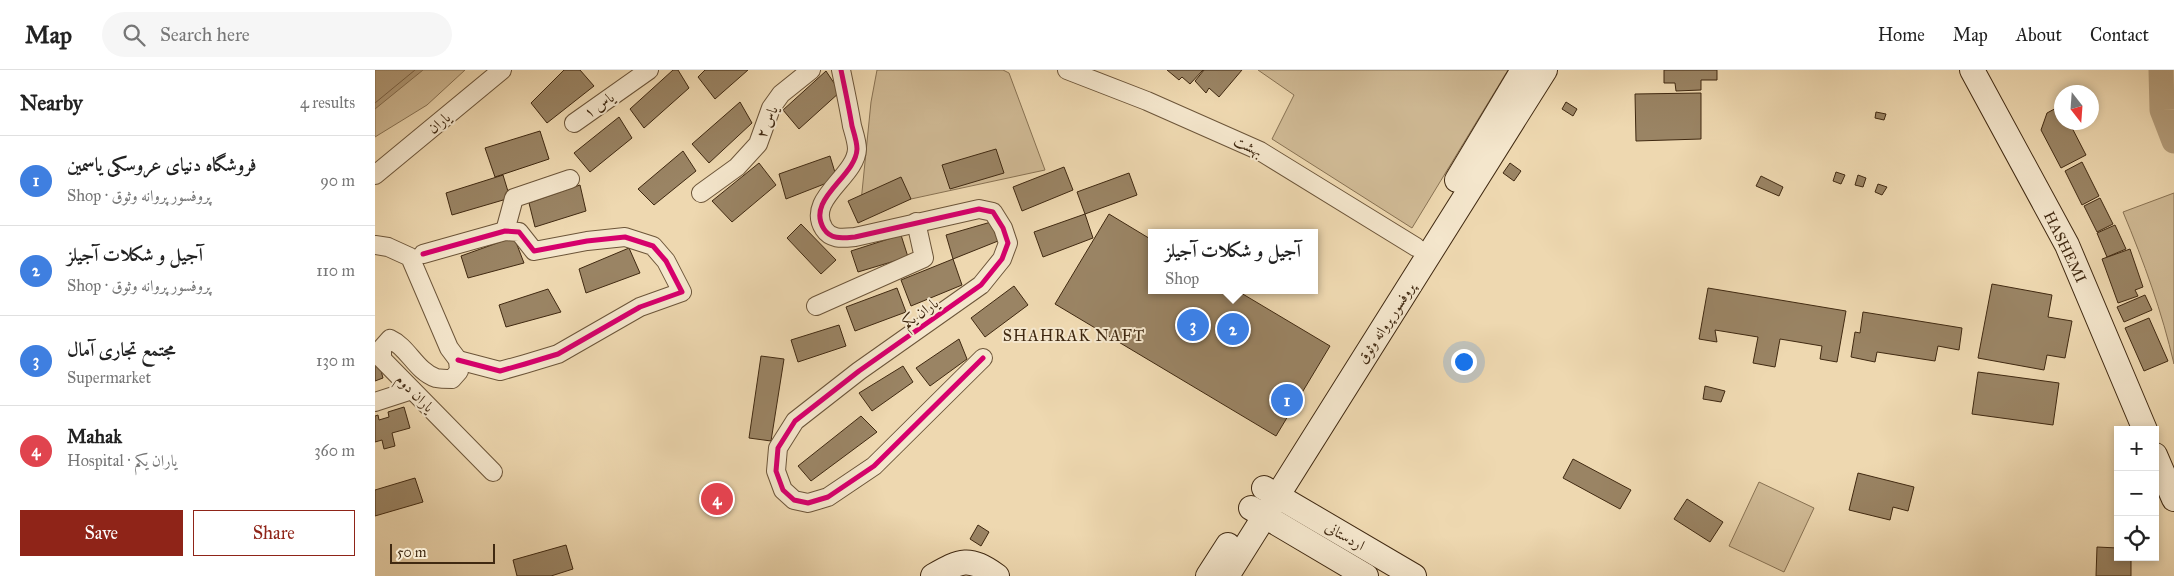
<!DOCTYPE html>
<meta charset="utf-8">
<style>
body{margin:0;font-family:"IM FELL Great Primer",Amiri,serif;background:#f6f6f6;color:#222}
.controls{position:absolute;right:15px;bottom:15px;display:grid;overflow:hidden;border-radius:0px;box-shadow:0 2px 8px #0003}
.controls button{width:45px;height:45px;display:grid;place-items:center;padding:0;border:0;border-bottom:1px solid #e0e0e0;background:#fff;color:#222;font:25px sans-serif}
.compass{position:absolute;left:1679px;top:15px;width:45px;height:45px;border-radius:50%;background:#fff;box-shadow:0 2px 8px #0003;rotate:163deg}
.scale{position:absolute;left:15px;bottom:12px;width:105px;box-sizing:border-box;padding-left:5px;border:2px solid #402911;border-top:0;font-size:14px;line-height:18px;white-space:nowrap;color:#402911;-webkit-text-stroke:4px #f4e6cc;paint-order:stroke}
.you{position:absolute;left:1088px;top:291px;width:18px;height:18px;margin:-12px;border:4px solid #fff;border-radius:50%;background:#1a73e8;box-shadow:0 0 0 8px #1a73e833}
.badge{display:grid;place-items:center;width:32px;height:32px;border-radius:50%;background:#8f2418;color:#fff;font-size:16px;font-weight:700}
.pin{position:absolute;translate:-50% -50%;border:2px solid #fff;box-shadow:0 1px 5px #0006}
.popup{position:absolute;left:773px;top:159px;width:170px;height:65px;box-sizing:border-box;display:grid;place-content:center;border-radius:0px;background:#fff;filter:drop-shadow(0 1px 4px #0005);font-size:16px;white-space:nowrap;color:#767676}
.popup b{font-size:19px;color:#222}
.popup::after{content:'';position:absolute;left:50%;top:100%;margin-left:-10px;border:10px solid transparent;border-top-color:#fff}
.list{margin:0;padding:0;list-style:none}
h2{display:flex;justify-content:space-between;align-items:center;height:65px;margin:0;padding:0 20px;font-size:21px}
h2 small{font-size:16px;font-weight:400;color:#767676}
.list li{display:grid;grid-template-columns:32px 1fr auto;gap:15px;align-items:center;box-sizing:border-box;height:90px;padding:0 20px;border-top:1px solid #e0e0e0}
.list b{display:block;font-size:19px;white-space:nowrap}
.list p{margin:0;font-size:16px;white-space:nowrap;color:#767676}
.list em{font-size:16px;font-style:normal;color:#767676}
.actions{display:flex;gap:10px;padding:15px 20px}
.actions a{flex:1;padding:11px 0;border:1px solid #8f2418;border-radius:0px;text-align:center;font-size:18px;color:#8f2418}
.actions .main{background:#8f2418;color:#fff}
.icon{flex:none;width:28px;height:28px;fill:none;stroke:currentColor;stroke-width:2;stroke-linecap:round;stroke-linejoin:round}
.map{position:relative;flex:none;width:1799px;height:506px;overflow:hidden}
header{display:flex;align-items:center;gap:30px;box-sizing:border-box;height:70px;padding:0 25px;background:#fff;border-bottom:1px solid #e0e0e0}
header strong{font-size:24px}
nav{display:flex;gap:28px;margin-inline-start:auto;font-size:18px}
.search{width:350px;height:45px;background:#f6f6f6;display:flex;align-items:center;gap:12px;box-sizing:border-box;padding:0 18px;border-radius:28px;color:#767676;font-size:19px}
main{display:flex}
aside{flex:1;background:#fff}
.map>svg:first-child{display:block}
</style>
<header>
<strong>Map</strong>
<div class="search"><svg class="icon" aria-label="search" viewBox="0 0 24 24"><circle cx="10" cy="10" r="6"/><path d="M15 15l6 6"/></svg>Search here</div>
<nav><a>Home</a><a>Map</a><a>About</a><a>Contact</a></nav>
</header>
<main>
<aside>
<h2>Nearby<small>4 results</small></h2>
<ul class="list">
<li><span class="badge" style="background:#3f7fe0">1</span><div><b>فروشگاه دنیای عروسکی یاسمین</b><p>Shop · پروفسور پروانه وثوق</p></div><em>90 m</em></li>
<li><span class="badge" style="background:#3f7fe0">2</span><div><b>آجیل و شکلات آجیلز</b><p>Shop · پروفسور پروانه وثوق</p></div><em>110 m</em></li>
<li><span class="badge" style="background:#3f7fe0">3</span><div><b>مجتمع تجاری آمال</b><p>Supermarket</p></div><em>130 m</em></li>
<li><span class="badge" style="background:#e0444e">4</span><div><b>Mahak</b><p>Hospital · یاران یکم</p></div><em>360 m</em></li>
</ul>
<div class="actions"><a class="main">Save</a><a>Share</a></div>
</aside>
<div class="map">
<svg width="1799" height="506" viewBox="0 0 1799 506">
<rect width="100%" height="100%" fill="#eed8b0"/>
<filter id="stains"><feTurbulence type="fractalNoise" baseFrequency=".004" numOctaves="4"/><feColorMatrix values="0 0 0 0 .2 0 0 0 0 .09 0 0 0 0 .02 0 0 0 .5 -.17"/></filter>
<radialGradient id="worn" r=".72"><stop offset=".6" stop-color="#630" stop-opacity="0"/><stop offset="1" stop-color="#630" stop-opacity=".3"/></radialGradient>
<g fill="#d0ba95" stroke="#887253">
<path d="M 0,0 L 90,0 L 52,35 L 0,67 Z"/>
<path d="M 502,0 L 628,0 L 634,3 L 670,100 L 536,129 L 485,142 L 496,32 Z"/>
<path d="M 883,0 L 1133,0 L 1037,158 L 897,69 L 919,25 Z"/>
<path d="M 1799,123 L 1799,294 C 1787,242 1769,192 1748,142 Z"/>
<path d="M 1384,412 L 1439,438 L 1409,502 L 1354,476 Z"/>
</g>
<path fill="#b39c7a" stroke="#856e50" d="M 0,0 L 48,0 L 0,39 Z"/>
<g fill="none" stroke-linecap="round" stroke-linejoin="round">
<path stroke="#7a6246" stroke-width="1" d="M 0,33 L 40,0"/>
<path stroke="#b39c7a" stroke-width="25" d="M 1786,0 L 1787,40 L 1799,71"/>
</g>
<g fill="#9a8464" stroke="#402911">
<path d="M 189,0 L 205,0 L 219,16 L 172,53 L 156,33 Z"/>
<path d="M 298,0 L 303,0 L 314,18 L 269,58 L 255,39 Z"/>
<path d="M 330,0 L 373,0 L 340,29 L 323,7 Z"/>
<path d="M 792,0 L 828,0 L 815,14 L 807,7 L 804,10 Z"/>
<path d="M 829,0 L 867,0 L 844,27 L 834,18 L 831,23 L 820,11 Z"/>
<path d="M 1289,0 L 1342,0 L 1342,10 L 1326,10 L 1326,20 L 1301,21 L 1300,13 L 1289,13 Z"/>
<path d="M 451,1 L 465,22 L 424,59 L 408,40 Z"/>
<path d="M 1326,23 L 1326,69 L 1261,71 L 1260,24 Z"/>
<path d="M 365,32 L 377,53 L 334,93 L 317,74 Z"/>
<path d="M 1191,32 L 1202,39 L 1198,46 L 1187,39 Z"/>
<path d="M 1685,36 L 1686,52 L 1694,52 L 1711,85 L 1686,98 L 1666,60 L 1672,43 Z"/>
<path d="M 1501,42 L 1511,44 L 1509,50 L 1500,48 Z"/>
<path d="M 244,47 L 257,68 L 215,102 L 199,83 Z"/>
<path d="M 165,61 L 174,89 L 120,107 L 110,78 Z"/>
<path d="M 621,79 L 629,103 L 575,119 L 567,95 Z"/>
<path d="M 308,81 L 321,101 L 279,135 L 263,119 Z"/>
<path d="M 455,86 L 462,109 L 411,129 L 404,104 Z"/>
<path d="M 1707,92 L 1724,126 L 1707,135 L 1690,101 Z"/>
<path d="M 384,93 L 401,115 L 357,152 L 337,131 Z"/>
<path d="M 1135,93 L 1146,101 L 1139,111 L 1128,103 Z"/>
<path d="M 689,97 L 698,120 L 647,141 L 638,117 Z"/>
<path d="M 1461,102 L 1470,105 L 1466,114 L 1458,111 Z"/>
<path d="M 754,103 L 762,125 L 710,144 L 702,122 Z"/>
<path d="M 128,105 L 135,128 L 77,145 L 71,123 Z"/>
<path d="M 1483,105 L 1491,108 L 1488,117 L 1480,115 Z"/>
<path d="M 1386,106 L 1408,117 L 1404,126 L 1381,116 Z"/>
<path d="M 526,107 L 536,129 L 483,153 L 473,131 Z"/>
<path d="M 1503,114 L 1512,117 L 1507,125 L 1500,122 Z"/>
<path d="M 205,115 L 211,141 L 160,157 L 154,133 Z"/>
<path d="M 1725,128 L 1738,154 L 1722,162 L 1709,136 Z"/>
<path d="M 710,144 L 718,168 L 668,187 L 659,162 Z"/>
<path d="M 734,144 L 777,170 L 777,220 L 861,220 L 955,276 L 901,366 L 680,234 Z"/>
<path d="M 616,152 L 623,171 L 578,189 L 571,165 Z"/>
<path d="M 426,154 L 461,190 L 446,204 L 412,168 Z"/>
<path d="M 1740,155 L 1751,179 L 1732,187 L 1722,163 Z"/>
<path d="M 526,165 L 533,187 L 483,202 L 476,181 Z"/>
<path d="M 139,167 L 149,193 L 93,208 L 86,186 Z"/>
<path d="M 254,178 L 265,203 L 211,223 L 204,199 Z"/>
<path d="M 1755,179 L 1768,217 L 1760,220 L 1763,226 L 1743,233 L 1727,189 Z"/>
<path d="M 578,189 L 587,215 L 536,236 L 526,210 Z"/>
<path d="M 1617,214 L 1677,225 L 1673,247 L 1697,251 L 1690,288 L 1672,285 L 1669,300 L 1603,288 Z"/>
<path d="M 639,216 L 653,235 L 610,267 L 596,248 Z"/>
<path d="M 522,218 L 531,242 L 480,261 L 471,237 Z"/>
<path d="M 1333,218 L 1471,241 L 1462,292 L 1445,289 L 1447,276 L 1405,269 L 1400,297 L 1378,293 L 1383,267 L 1340,260 L 1342,272 L 1324,269 Z"/>
<path d="M 173,219 L 186,242 L 131,257 L 124,235 Z"/>
<path d="M 1770,225 L 1777,240 L 1749,252 L 1742,237 Z"/>
<path d="M 1488,242 L 1587,258 L 1584,280 L 1563,276 L 1560,291 L 1502,282 L 1500,292 L 1476,287 L 1480,262 L 1485,263 Z"/>
<path d="M 1774,248 L 1793,291 L 1769,301 L 1750,258 Z"/>
<path d="M 464,255 L 471,276 L 423,292 L 416,270 Z"/>
<path d="M 584,269 L 592,289 L 555,316 L 541,298 Z"/>
<path d="M 1,282 L 8,308 L 0,311 L 0,282 Z"/>
<path d="M 386,286 L 409,289 L 396,371 L 374,368 Z"/>
<path d="M 528,296 L 538,312 L 497,341 L 484,323 Z"/>
<path d="M 1603,302 L 1684,313 L 1678,355 L 1597,344 Z"/>
<path d="M 1330,316 L 1350,321 L 1346,332 L 1328,329 Z"/>
<path d="M 29,337 L 35,358 L 17,363 L 20,376 L 9,379 L 7,370 L 0,372 L 0,346 L 3,345 L 4,350 L 14,347 L 13,342 Z"/>
<path d="M 486,346 L 502,362 L 436,411 L 423,396 Z"/>
<path d="M 1198,389 L 1256,420 L 1245,439 L 1188,408 Z"/>
<path d="M 1483,403 L 1539,417 L 1533,441 L 1518,437 L 1515,450 L 1474,440 Z"/>
<path d="M 40,408 L 48,432 L 0,446 L 0,420 Z"/>
<path d="M 1312,429 L 1348,452 L 1335,472 L 1299,449 Z"/>
<path d="M 603,455 L 614,462 L 606,476 L 595,469 Z"/>
<path d="M 191,475 L 198,499 L 176,506 L 142,506 L 138,490 Z"/>
<path d="M 1722,477 L 1743,478 L 1743,487 L 1756,487 L 1756,506 L 1721,506 Z"/>
</g>
<g fill="none" stroke-linecap="round" stroke-linejoin="round">
<g stroke="#6c5539" stroke-width="20">
<g id="street">
<path d="M 466,0 C 470,19 474,38 477,56 C 479,63 482,72 482,79 C 481,107 430,129 449,159 C 456,170 468,168 480,167 L 604,139 L 618,142 L 628,158 L 633,173 L 627,189 L 606,215 L 484,301 L 420,351 L 403,378 L 401,401 L 408,420 L 419,430 L 433,433 L 453,427 L 499,396 L 608,288"/>
<path d="M 692,0 L 772,31 L 885,81 L 1041,177"/>
<path d="M 199,53 L 274,0"/>
<path d="M 0,105 L 127,0"/>
<path d="M 326,123 L 362,97 L 383,74 L 396,38 L 406,24 L 436,0"/>
<path d="M 130,161 L 139,128 L 195,109"/>
<path d="M 0,175 L 13,177 L 35,187 L 74,278 L 83,290 L 84,301 L 77,309 C 72,309 66,309 61,308 C 41,301 33,277 15,269 L 7,278 L 7,289 L 118,402"/>
<path d="M 48,184 L 130,161 L 144,162 L 159,181 L 212,171 L 250,167 L 278,176 L 291,191 L 307,222 L 265,237 L 183,284 L 150,294 L 125,301 L 83,290"/>
<path d="M 441,236 L 549,188 L 541,152"/>
<path d="M 0,332 L 37,320"/>
</g>
</g>
<g stroke="#402911" stroke-width="26">
<g id="secondary">
<path d="M 1597,0 L 1692,175 L 1770,360"/>
<path d="M 1082,110 L 1148,0"/>
<path d="M 1780,385 L 1799,429"/>
<path d="M 889,418 L 1039,506"/>
<path d="M 876,438 L 991,506"/>
<path d="M 558,506 C 586,490 594,486 622,506"/>
<path d="M 833,506 L 853,475"/>
<path d="M 852,506 L 1170,0"/>
</g>
</g>
<use href="#street" stroke="#f4e6cc" stroke-width="18"/>
<use href="#secondary" stroke="#f4e6cc" stroke-width="24"/>
<g stroke="#f4e6cc" stroke-width="8">
<g id="cycleway">
<path d="M 466,0 C 470,19 474,38 477,56 C 479,63 482,72 482,79 C 481,107 430,129 449,159 C 456,170 468,168 480,167 L 604,139 L 618,142 L 628,158 L 633,173 L 627,189 L 606,215 L 484,301 L 420,351 L 403,378 L 401,401 L 408,420 L 419,430 L 433,433 L 453,427 L 499,396 L 608,288"/>
<path d="M 48,184 L 130,161 L 144,162 L 159,181 L 212,171 L 250,167 L 278,176 L 291,191 L 307,222 L 265,237 L 183,284 L 150,294 L 125,301 L 83,290"/>
</g>
</g>
<use href="#cycleway" stroke="#d6006c" stroke-width="5"/>
</g>
<g text-anchor="middle" dominant-baseline="central" stroke-width="4" stroke-linejoin="round" paint-order="stroke">
<g font-size="15" fill="#402911" stroke="#f4e6cc">
<text transform="translate(224 35) rotate(-35)">یاس ۱</text>
<text transform="translate(392 52) rotate(-67)">یاس ۲</text>
<text transform="translate(64 53) rotate(-40)">یاران</text>
<text transform="translate(873 76) rotate(25)">بهشت</text>
<text transform="translate(1690 177) rotate(64)">HASHEMI</text>
<text transform="translate(545 243) rotate(-35)">یاران یکم</text>
<text transform="translate(1011 253) rotate(-57)">پروفسور پروانه وثوق</text>
<text transform="translate(40 323) rotate(45)">یاران دوم</text>
<text transform="translate(970 466) rotate(30)">اردستانی</text>
</g>
<g font-size="16" letter-spacing="1" fill="#402911" stroke="#f4e6cc">
<text x="699" y="265">SHAHRAK NAFT</text>
</g>
</g>
<rect width="100%" height="100%" filter="url(#stains)"/>
<rect width="100%" height="100%" fill="url(#worn)"/>
</svg>
<div class="controls">
<button>+</button>
<button>−</button>
<button><svg class="icon" aria-label="locate" viewBox="0 0 24 24"><circle cx="12" cy="12" r="6"/><path d="M12 2v4M12 18v4M2 12h4M18 12h4"/></svg></button>
</div>
<svg class="compass" viewBox="-18 -18 36 36"><path d="M0-13l5 13h-10z" fill="#e53935"/><path d="M0 13l5-13h-10z" fill="#767676"/></svg>
<div class="scale">50 m</div>
<div class="you"></div>
<div class="pin badge" style="left:912px;top:330px;background:#3f7fe0">1</div>
<div class="pin badge" style="left:858px;top:259px;background:#3f7fe0">2</div>
<div class="popup"><b>آجیل و شکلات آجیلز</b>Shop</div>
<div class="pin badge" style="left:818px;top:255px;background:#3f7fe0">3</div>
<div class="pin badge" style="left:342px;top:429px;background:#e0444e">4</div>
</div>
</main>
